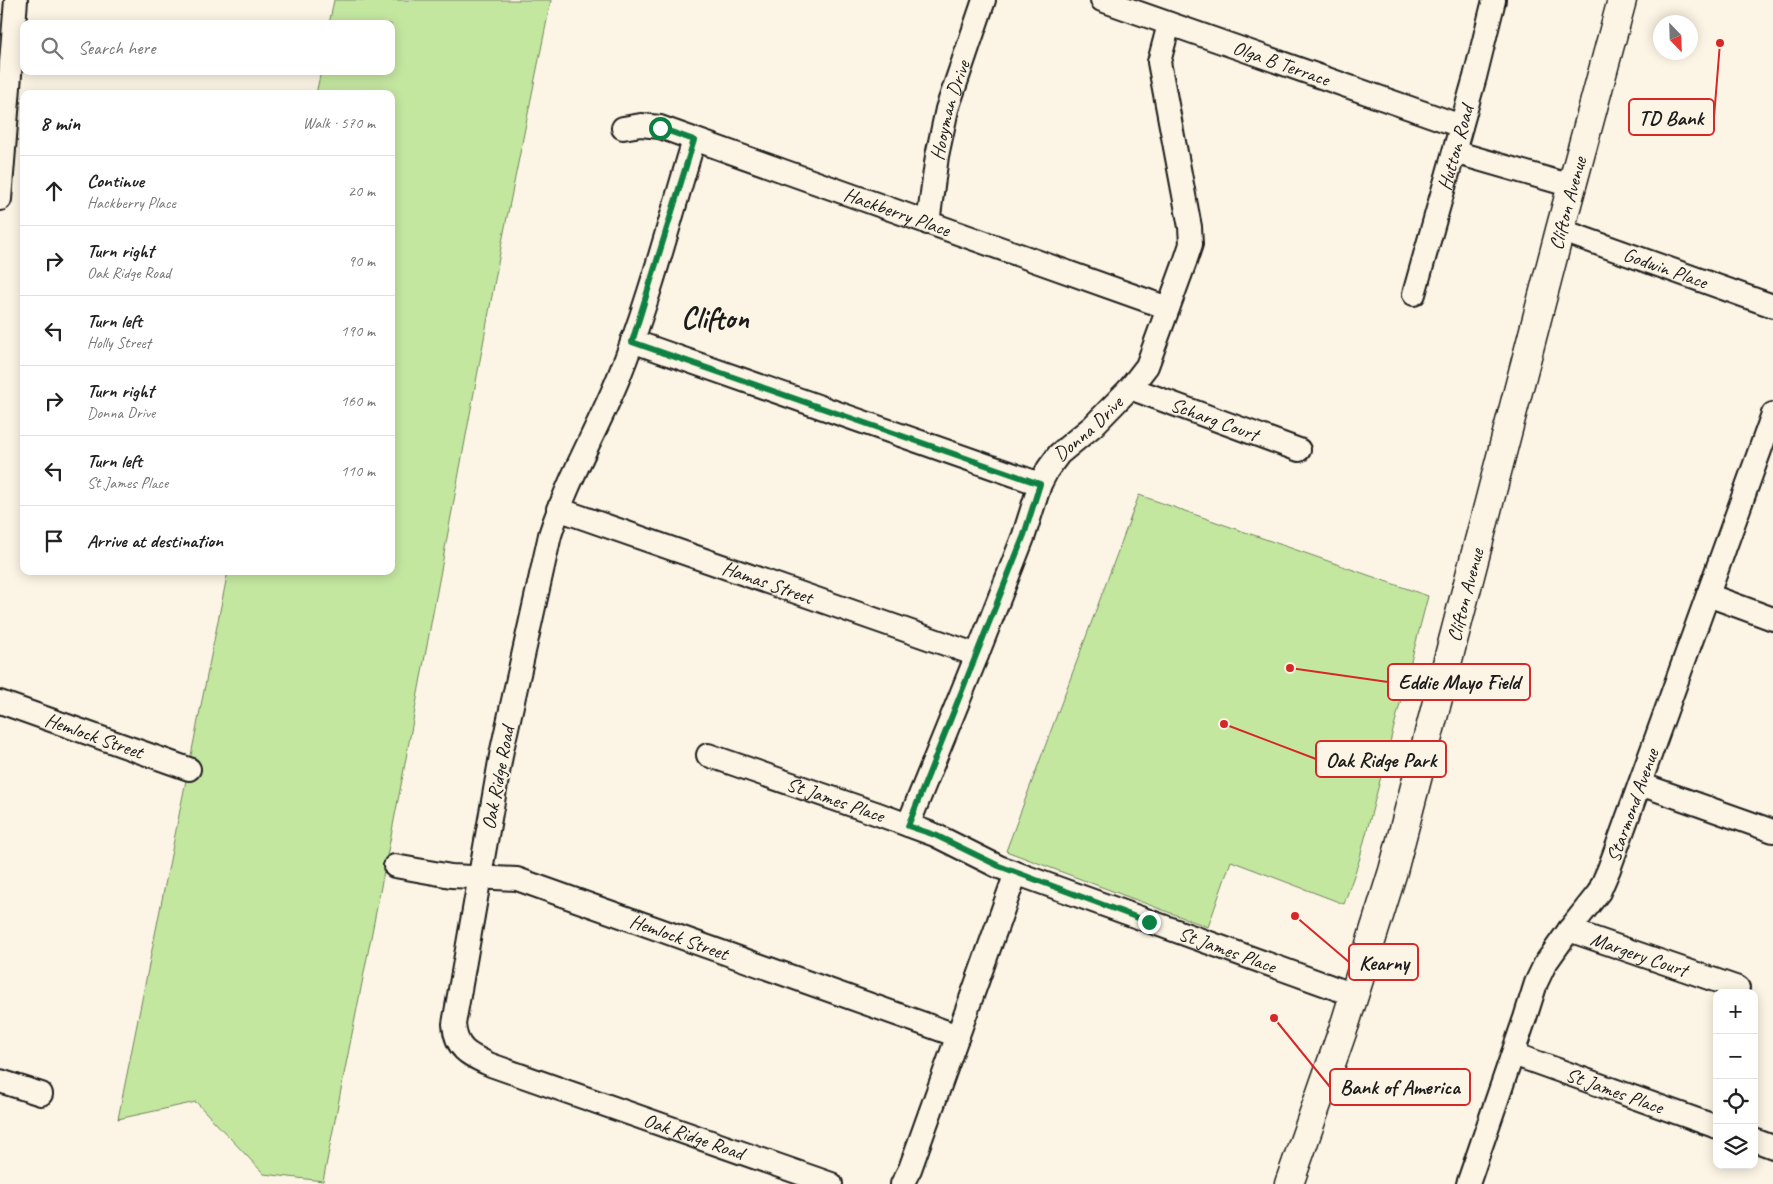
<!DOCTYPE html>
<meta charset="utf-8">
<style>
body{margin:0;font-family:Caveat,sans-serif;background:#f2f2f2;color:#222}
.controls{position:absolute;right:15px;bottom:15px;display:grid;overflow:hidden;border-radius:10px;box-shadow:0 2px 12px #0003}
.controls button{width:45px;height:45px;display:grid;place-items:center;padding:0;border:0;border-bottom:1px solid #e0e0e0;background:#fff;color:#222;font:25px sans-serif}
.compass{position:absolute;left:1653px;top:15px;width:45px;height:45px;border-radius:50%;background:#fff;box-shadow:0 2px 12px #0003;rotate:157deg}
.stop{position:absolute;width:15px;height:15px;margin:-11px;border:4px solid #0b8043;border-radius:50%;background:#fff}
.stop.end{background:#0b8043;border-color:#fff;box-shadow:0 1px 5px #0008}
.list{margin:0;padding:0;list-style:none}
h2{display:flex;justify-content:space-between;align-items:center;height:65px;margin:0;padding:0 20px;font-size:21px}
h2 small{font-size:16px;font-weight:400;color:#767676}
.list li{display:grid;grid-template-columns:32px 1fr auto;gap:15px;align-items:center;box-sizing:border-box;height:70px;padding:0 20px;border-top:1px solid #e0e0e0}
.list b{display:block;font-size:19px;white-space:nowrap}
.list p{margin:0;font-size:16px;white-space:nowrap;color:#767676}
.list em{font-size:16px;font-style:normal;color:#767676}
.icon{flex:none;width:28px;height:28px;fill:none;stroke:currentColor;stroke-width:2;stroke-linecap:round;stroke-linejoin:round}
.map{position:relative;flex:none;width:1773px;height:1184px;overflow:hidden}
.search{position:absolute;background:#fff;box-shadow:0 2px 12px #0003;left:20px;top:20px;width:375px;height:55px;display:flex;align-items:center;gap:12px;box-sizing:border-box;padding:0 18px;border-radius:10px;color:#767676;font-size:19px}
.panel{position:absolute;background:#fff;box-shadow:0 2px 12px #0003;left:20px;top:90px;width:375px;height:485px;border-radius:10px}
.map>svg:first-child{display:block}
</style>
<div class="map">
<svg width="1773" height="1184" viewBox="0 0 1773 1184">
<rect width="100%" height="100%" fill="#fcf5e5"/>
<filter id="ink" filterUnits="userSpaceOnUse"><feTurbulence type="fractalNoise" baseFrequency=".02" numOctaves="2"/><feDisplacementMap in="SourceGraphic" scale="10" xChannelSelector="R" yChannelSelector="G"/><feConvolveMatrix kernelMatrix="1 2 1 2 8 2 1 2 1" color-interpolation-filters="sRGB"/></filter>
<g filter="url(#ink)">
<g fill="#c4e7a0" stroke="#70825e">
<path d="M 334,0 L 551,0 L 502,242 L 401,785 L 323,1181 L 264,1174 L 196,1102 L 118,1119 L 228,571 L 391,571 L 391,94 L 316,94 L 321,71 L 391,71 L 391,24 L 329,24 Z"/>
<path d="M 1139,495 L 1428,596 L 1359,861 L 1344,904 L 1231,861 L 1208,927 L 1006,851 Z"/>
</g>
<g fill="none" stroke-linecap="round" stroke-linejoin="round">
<g stroke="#1c1c1c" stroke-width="26">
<g id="minor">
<path id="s1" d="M 1102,0 L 1461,126"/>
<path id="s2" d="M 623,128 L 641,125 L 660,127 L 1168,308"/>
<path id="s3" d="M 694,140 C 670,219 649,303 618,379 C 596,432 567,481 550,535 L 502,750 L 454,1024 C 456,1050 469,1055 491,1065 L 831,1184"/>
<path d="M 1454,152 L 1572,186"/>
<path d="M 0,199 L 16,0"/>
<path id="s4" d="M 928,223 L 937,156 L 947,109 L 984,0"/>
<path id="s5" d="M 1560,230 L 1773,306"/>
<path id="s6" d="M 1414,294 L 1475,77 L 1494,0"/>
<path d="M 632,341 L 1040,484"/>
<path id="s7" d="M 1130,388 L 1299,450"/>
<path id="s8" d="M 558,509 L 977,655"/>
<path d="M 1708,595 L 1773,619"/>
<path id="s9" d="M 0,702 L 189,769"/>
<path id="s10" d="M 708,755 L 878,814 L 935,835 L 999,867 L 1354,995"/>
<path d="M 1640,784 L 1773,831"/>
<path id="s11" d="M 908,825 L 977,655 L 1024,535 L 1040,484 L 1048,469 L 1059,454 L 1093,426 L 1130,388 L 1147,366 L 1185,262 L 1191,244 L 1190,227 L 1159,62 L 1169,24"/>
<path id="s12" d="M 395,866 L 451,876 L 517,879 L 958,1036"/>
<path id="s13" d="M 1569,930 L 1738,988"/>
<path id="s14" d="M 1513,1054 L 1717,1127"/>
<path d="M 0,1081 L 41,1094"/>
<path d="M 1754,1140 L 1773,1147"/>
<path d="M 902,1184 L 910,1169 L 1016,873"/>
<path id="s15" d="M 1468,1184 L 1525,1018 L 1536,983 L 1545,964 L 1569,930 L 1599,892 L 1609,869 L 1773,414"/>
</g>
</g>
<g stroke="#1c1c1c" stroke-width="31">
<g id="major">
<path id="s16" d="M 1289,1184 L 1345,1024 L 1393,871 L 1560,230 L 1622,0"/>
</g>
</g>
<use href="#minor" stroke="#fcf5e5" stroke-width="22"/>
<use href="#major" stroke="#fcf5e5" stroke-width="28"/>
</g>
</g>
<g fill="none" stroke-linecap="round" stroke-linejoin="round" filter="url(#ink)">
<path stroke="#0b8043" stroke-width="6" d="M 660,128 L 694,140 L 632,342 L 1040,484 L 1024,535 L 908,826 L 935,835 L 999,866 L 1149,922"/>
</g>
<g text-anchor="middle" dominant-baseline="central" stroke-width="4" stroke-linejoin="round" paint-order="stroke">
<g font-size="20" fill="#1c1c1c" stroke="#fcf5e5">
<text stroke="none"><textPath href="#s1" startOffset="190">Olga B Terrace</textPath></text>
<text stroke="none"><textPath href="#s4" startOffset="115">Hooyman Drive</textPath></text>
<text stroke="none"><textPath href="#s6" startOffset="152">Hutton Road</textPath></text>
<text stroke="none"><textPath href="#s16" startOffset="1020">Clifton Avenue</textPath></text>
<text stroke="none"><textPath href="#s2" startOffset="289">Hackberry Place</textPath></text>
<text stroke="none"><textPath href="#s5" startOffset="112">Godwin Place</textPath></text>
<text stroke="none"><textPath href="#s7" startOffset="90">Scharg Court</textPath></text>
<text stroke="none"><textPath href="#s11" startOffset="440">Donna Drive</textPath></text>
<text stroke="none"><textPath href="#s8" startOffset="222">Hamas Street</textPath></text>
<text stroke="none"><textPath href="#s16" startOffset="615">Clifton Avenue</textPath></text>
<text stroke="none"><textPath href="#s9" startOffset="100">Hemlock Street</textPath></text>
<text transform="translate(498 778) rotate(-79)">Oak Ridge Road</text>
<text stroke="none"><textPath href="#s10" startOffset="135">St James Place</textPath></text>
<text stroke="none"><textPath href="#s15" startOffset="416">Starmond Avenue</textPath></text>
<text stroke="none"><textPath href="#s12" startOffset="295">Hemlock Street</textPath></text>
<text stroke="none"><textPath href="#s10" startOffset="555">St James Place</textPath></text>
<text stroke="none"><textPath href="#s13" startOffset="74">Margery Court</textPath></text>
<text stroke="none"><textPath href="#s14" startOffset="108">St James Place</textPath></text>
<text stroke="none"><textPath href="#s3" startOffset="1194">Oak Ridge Road</textPath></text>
</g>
<g font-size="30" font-weight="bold" fill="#1c1c1c" stroke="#fcf5e5">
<text x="715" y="318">Clifton</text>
</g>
</g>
<path fill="none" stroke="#d62828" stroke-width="2" d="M1720 43L1714 117M1290 668L1388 682M1224 724L1316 759M1295 916L1349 962M1274 1018L1330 1087"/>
<g fill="#d62828" stroke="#fcf5e5" stroke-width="2">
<circle cx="1720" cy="43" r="5"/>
<circle cx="1290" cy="668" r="5"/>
<circle cx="1224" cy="724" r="5"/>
<circle cx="1295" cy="916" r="5"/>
<circle cx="1274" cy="1018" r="5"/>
</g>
<g fill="#fcf5e5" stroke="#d62828" stroke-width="2">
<rect x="1629" y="99" width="85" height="36" rx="5"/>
<rect x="1388" y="664" width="142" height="36" rx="5"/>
<rect x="1316" y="741" width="130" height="36" rx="5"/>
<rect x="1349" y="944" width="69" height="36" rx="5"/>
<rect x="1330" y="1069" width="140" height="36" rx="5"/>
</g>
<g font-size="21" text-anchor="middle" font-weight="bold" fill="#1c1c1c">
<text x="1671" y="125">TD Bank</text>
<text x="1459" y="689">Eddie Mayo Field</text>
<text x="1381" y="767">Oak Ridge Park</text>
<text x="1384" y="970">Kearny</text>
<text x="1400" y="1094">Bank of America</text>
</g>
</svg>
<div class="controls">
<button>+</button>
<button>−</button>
<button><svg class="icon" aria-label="locate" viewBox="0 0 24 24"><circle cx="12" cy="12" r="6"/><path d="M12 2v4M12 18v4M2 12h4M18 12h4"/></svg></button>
<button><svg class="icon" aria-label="layers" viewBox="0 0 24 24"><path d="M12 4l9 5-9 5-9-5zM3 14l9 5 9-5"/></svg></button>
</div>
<svg class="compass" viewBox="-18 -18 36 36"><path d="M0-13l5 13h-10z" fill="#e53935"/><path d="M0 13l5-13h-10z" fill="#767676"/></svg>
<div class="stop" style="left:660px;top:128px"></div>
<div class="stop end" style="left:1149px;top:922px"></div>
<div class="search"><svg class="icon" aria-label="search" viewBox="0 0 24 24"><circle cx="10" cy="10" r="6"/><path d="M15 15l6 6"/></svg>Search here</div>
<section class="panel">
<h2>8 min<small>Walk · 570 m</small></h2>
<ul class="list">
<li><svg class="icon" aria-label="ahead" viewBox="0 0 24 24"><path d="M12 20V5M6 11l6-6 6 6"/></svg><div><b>Continue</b><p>Hackberry Place</p></div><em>20 m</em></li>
<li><svg class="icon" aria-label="right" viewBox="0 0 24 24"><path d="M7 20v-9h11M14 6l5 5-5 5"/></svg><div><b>Turn right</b><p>Oak Ridge Road</p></div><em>90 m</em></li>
<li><svg class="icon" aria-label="left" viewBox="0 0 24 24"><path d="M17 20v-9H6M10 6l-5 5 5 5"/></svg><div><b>Turn left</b><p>Holly Street</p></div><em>190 m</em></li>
<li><svg class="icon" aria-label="right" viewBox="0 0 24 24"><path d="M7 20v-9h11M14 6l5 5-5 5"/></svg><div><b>Turn right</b><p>Donna Drive</p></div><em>160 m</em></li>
<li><svg class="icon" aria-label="left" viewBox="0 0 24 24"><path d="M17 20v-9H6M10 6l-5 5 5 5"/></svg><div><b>Turn left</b><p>St James Place</p></div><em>110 m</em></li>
<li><svg class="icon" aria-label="arrive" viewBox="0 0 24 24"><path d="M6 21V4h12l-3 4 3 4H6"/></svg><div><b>Arrive at destination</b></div></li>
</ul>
</section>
</div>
